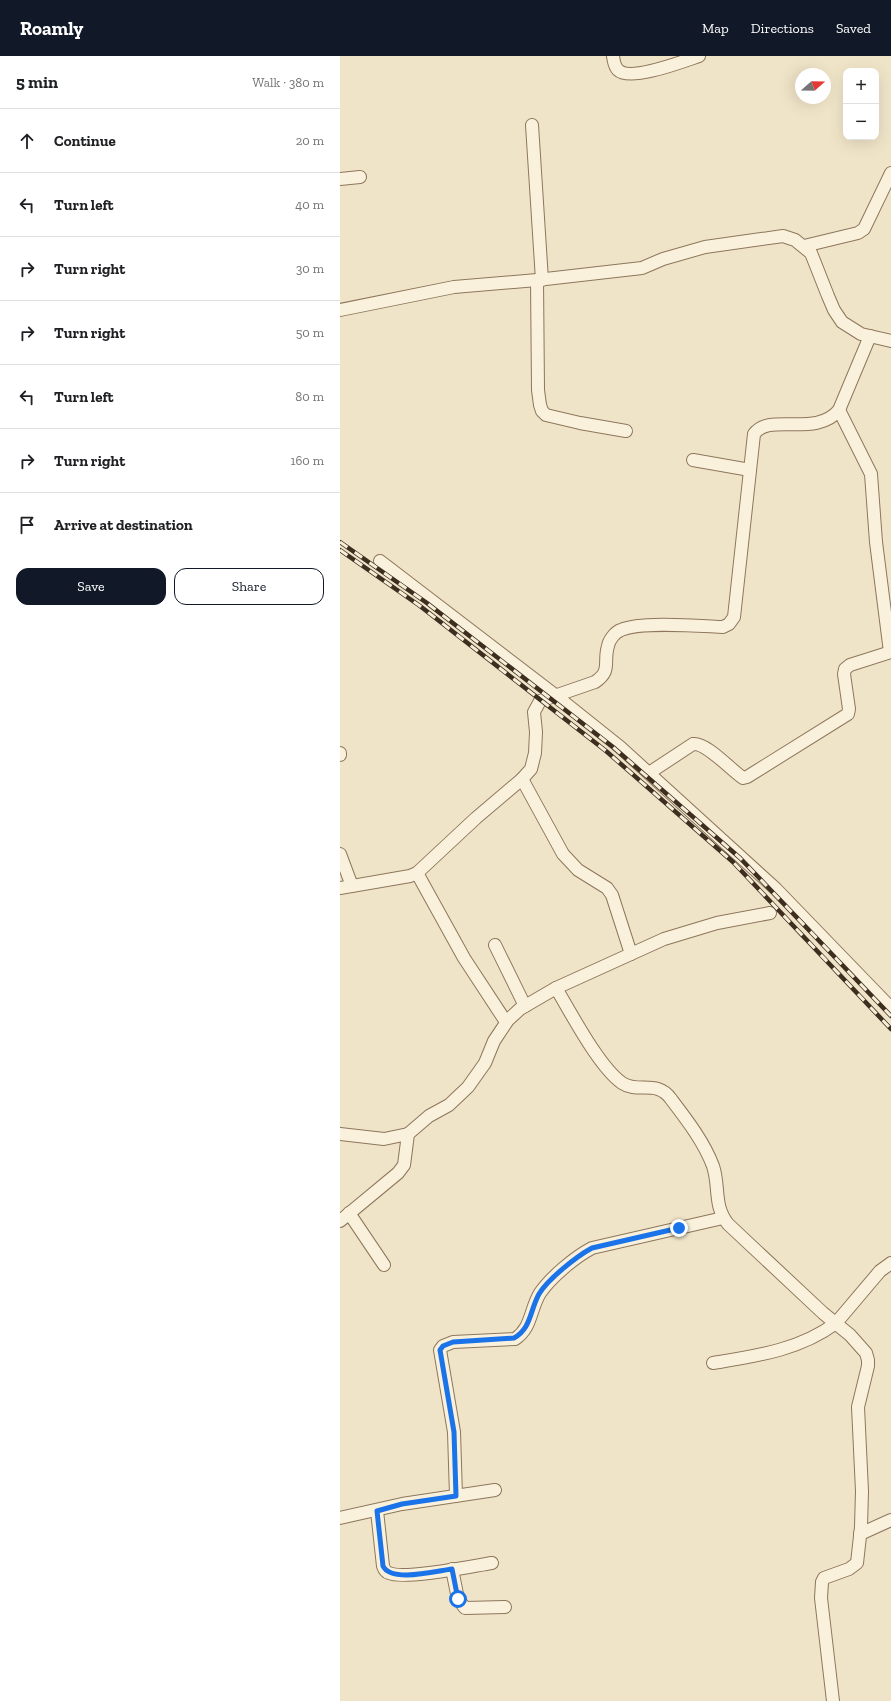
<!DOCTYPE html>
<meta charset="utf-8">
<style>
body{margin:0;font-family:"Zilla Slab",serif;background:#f2f2f2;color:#202124}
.controls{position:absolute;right:12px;top:12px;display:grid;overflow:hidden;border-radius:8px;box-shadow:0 4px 16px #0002}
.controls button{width:36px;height:36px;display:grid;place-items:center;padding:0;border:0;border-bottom:1px solid #e0e0e0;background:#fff;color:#202124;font:20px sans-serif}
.compass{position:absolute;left:455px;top:12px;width:36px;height:36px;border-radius:50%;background:#fff;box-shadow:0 4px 16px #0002;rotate:70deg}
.stop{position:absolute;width:12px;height:12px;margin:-9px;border:3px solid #1a73e8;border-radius:50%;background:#fff}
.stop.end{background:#1a73e8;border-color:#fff;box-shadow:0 1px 4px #0008}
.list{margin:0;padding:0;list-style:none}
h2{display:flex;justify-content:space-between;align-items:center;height:52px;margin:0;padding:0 16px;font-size:17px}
h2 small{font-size:13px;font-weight:400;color:#757577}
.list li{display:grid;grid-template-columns:26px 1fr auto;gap:12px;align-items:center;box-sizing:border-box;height:64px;padding:0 16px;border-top:1px solid #e0e0e0}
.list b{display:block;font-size:15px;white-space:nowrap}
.list em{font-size:13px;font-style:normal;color:#757577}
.actions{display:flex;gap:8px;padding:12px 16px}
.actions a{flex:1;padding:9px 0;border:1px solid #111827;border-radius:12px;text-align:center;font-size:14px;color:#111827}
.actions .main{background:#111827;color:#fff}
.icon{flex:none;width:22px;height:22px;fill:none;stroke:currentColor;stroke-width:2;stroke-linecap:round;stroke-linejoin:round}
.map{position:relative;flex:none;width:551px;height:1645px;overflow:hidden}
header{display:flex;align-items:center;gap:24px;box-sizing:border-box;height:56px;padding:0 20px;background:#111827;color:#fff}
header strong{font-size:19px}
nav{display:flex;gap:22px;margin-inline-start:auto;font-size:14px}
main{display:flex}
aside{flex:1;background:#fff}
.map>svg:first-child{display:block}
</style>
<header>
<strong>Roamly</strong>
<nav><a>Map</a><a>Directions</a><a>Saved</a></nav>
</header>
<main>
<aside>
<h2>5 min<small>Walk · 380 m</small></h2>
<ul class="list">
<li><svg class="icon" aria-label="ahead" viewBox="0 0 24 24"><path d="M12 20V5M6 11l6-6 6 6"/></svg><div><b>Continue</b></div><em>20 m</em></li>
<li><svg class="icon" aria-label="left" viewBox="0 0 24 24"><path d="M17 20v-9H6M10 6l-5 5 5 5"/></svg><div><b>Turn left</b></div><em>40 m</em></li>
<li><svg class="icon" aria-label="right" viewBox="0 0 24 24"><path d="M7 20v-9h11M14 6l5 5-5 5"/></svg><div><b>Turn right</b></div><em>30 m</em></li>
<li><svg class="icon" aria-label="right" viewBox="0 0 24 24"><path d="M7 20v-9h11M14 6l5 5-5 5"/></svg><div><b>Turn right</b></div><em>50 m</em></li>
<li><svg class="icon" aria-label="left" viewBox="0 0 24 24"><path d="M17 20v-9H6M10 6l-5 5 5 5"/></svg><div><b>Turn left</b></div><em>80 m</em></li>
<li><svg class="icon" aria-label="right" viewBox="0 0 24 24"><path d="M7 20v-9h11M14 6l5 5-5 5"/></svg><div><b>Turn right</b></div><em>160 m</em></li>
<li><svg class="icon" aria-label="arrive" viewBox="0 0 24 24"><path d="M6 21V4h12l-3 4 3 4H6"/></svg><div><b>Arrive at destination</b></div></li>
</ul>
<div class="actions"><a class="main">Save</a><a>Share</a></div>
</aside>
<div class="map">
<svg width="551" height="1645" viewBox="0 0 551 1645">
<rect width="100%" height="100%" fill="#f0e4c8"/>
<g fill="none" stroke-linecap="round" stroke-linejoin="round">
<g stroke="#8d765c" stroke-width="14">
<g id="minor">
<path d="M 273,0 C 274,6 274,10 278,14 C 290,26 344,5 359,0"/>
<path d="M 192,69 L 202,224"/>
<path d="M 0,123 L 20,121"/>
<path d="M 464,190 L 518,177 L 524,173 L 551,117"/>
<path d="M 197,224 L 198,334 L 200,349 L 202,355 L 206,359 L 240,367 L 286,375"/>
<path d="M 0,254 L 114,231 L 197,224 L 302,212 L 323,203 L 365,191 L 443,180 L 455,184 L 471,197 L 488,240 L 494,254 L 502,266 L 521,278 L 551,285"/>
<path d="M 499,354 L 531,418 L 536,486 L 550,596"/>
<path d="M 353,404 L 410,414"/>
<path d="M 40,505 L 215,639 L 280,691 L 436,833 L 551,952"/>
<path d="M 0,697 L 0,699"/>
<path d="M 309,717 L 353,688 C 366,686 391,714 403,722 L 407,721 L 508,658 L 509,653 L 504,618 L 505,613 L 510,609 L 551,596"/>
<path d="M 182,723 L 223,798 L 238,814 L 267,832 L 272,839 L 291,898"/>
<path d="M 0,798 L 12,830"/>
<path d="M 77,817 L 124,902 L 166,966"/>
<path d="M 0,832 L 70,820 L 77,817 L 136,762 L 182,723 L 191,713 L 195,697 L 196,676 L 194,656 L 200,645 L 255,626 C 272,615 263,606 268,590 C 269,584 275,576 281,574 C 300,565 360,570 383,571 L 389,568 L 394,561 L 414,378 C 429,356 476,382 499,354 L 530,280"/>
<path d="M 155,889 L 185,950"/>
<path d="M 216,932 C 231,957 259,1011 282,1027 C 298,1038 317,1023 331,1043 C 347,1064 364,1086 373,1110 C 380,1131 373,1149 388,1168 L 483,1257 L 510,1279 L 526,1297 L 528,1304 L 528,1310 L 518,1351 L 522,1435 L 521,1471 L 517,1507 L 509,1513 L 484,1522 L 482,1526 L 481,1542 L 493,1645"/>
<path d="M 0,1078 L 44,1083 L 68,1078"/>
<path d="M 9,1157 L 44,1209"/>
<path d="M 0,1165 L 58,1117 L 64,1109 L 68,1078 L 89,1060 L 109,1049 L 128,1031 L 145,1007 L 154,985 L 168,964 L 180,953 L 216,932 L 324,883 L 377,867 L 430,857"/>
<path d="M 373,1307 C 416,1300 460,1294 496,1267 L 540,1215 L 551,1207"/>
<path d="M 116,1440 L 114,1376 L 100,1294 L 103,1290 L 113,1286 L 175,1283 C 192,1272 190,1253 200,1237 C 211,1221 235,1201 252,1192 L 383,1162"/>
<path d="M 37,1455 L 43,1510 C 44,1513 45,1516 49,1517 C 64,1524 132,1510 152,1507"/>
<path d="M 0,1462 L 62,1448 L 155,1434"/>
<path d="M 520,1478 L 551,1464"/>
<path d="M 112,1513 L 118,1543 L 125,1552 L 165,1551"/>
</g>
</g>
<use href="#minor" stroke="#faf1dc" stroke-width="12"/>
<g stroke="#3d2e20" stroke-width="4.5">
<g id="rail">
<path d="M 0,486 L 87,547 L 273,691 L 400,802 L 551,960"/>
<path d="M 0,494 L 80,550 L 266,695 L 393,806 L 551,973"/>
</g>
</g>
<use href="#rail" stroke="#f7eed8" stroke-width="3" stroke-dasharray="9" stroke-linecap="butt"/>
</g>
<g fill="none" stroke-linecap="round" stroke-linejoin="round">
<path stroke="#1a73e8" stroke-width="5" d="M 118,1543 L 112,1513 C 96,1515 51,1527 43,1510 L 37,1455 L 62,1448 L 116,1440 L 114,1376 L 100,1294 L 103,1290 L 113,1286 L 174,1282 C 191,1273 190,1254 199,1238 C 208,1223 237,1200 252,1192 L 339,1172"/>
</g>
</svg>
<div class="controls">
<button>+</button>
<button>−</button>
</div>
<svg class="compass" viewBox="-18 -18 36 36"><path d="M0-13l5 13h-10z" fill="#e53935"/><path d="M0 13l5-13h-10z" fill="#757577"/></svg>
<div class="stop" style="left:118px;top:1543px"></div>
<div class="stop end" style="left:339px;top:1172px"></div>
</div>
</main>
